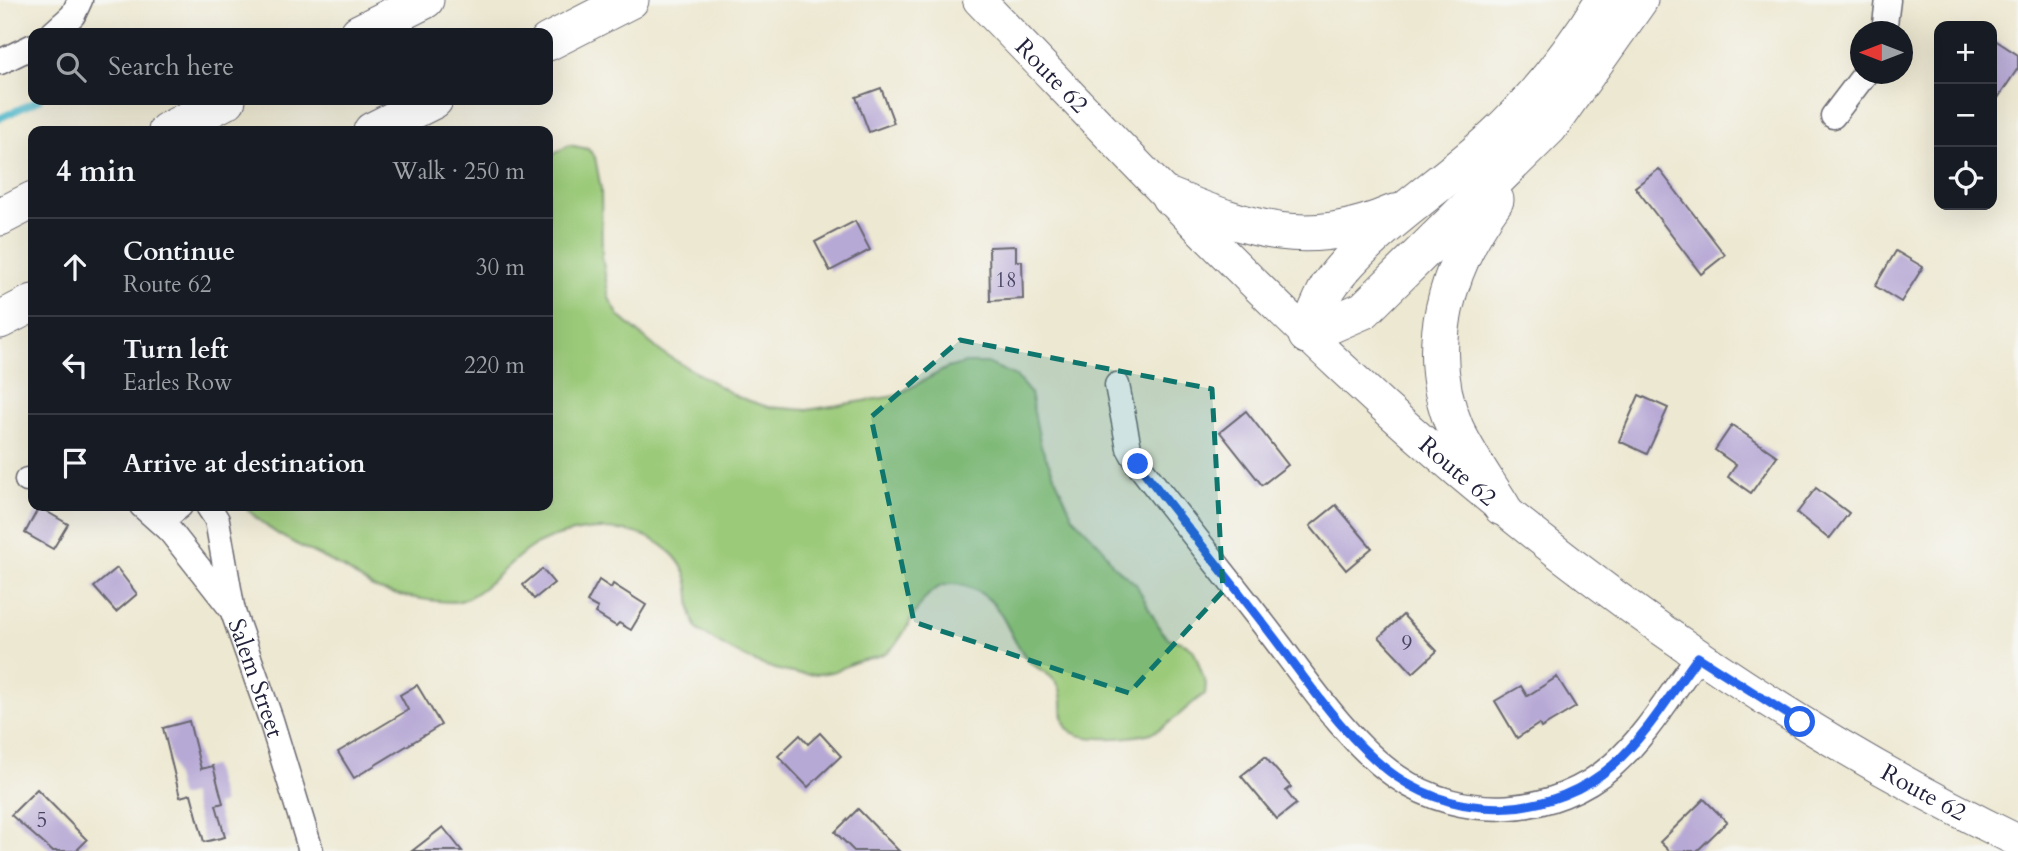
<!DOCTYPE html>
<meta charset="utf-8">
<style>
body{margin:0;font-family:Cardo,serif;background:#20242c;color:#f1f3f6}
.controls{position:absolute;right:21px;top:21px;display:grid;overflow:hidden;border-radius:14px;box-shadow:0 7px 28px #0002}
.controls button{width:63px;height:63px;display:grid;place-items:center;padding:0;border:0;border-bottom:2px solid #363941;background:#171b24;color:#f1f3f6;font:35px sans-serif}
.compass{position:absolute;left:1850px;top:21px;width:63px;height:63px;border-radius:50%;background:#171b24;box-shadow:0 7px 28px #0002;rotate:270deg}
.stop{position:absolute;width:21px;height:21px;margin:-16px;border:5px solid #2563eb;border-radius:50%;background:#fff}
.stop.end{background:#2563eb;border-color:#fff;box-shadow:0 2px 7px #0008}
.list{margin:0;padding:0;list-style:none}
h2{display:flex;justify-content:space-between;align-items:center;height:91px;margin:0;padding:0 28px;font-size:30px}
h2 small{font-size:23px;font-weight:400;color:#9ea1a6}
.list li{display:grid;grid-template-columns:46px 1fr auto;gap:21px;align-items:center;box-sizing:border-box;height:98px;padding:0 28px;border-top:2px solid #363941}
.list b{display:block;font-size:26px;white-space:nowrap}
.list p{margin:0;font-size:23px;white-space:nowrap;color:#9ea1a6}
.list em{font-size:23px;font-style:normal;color:#9ea1a6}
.icon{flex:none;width:38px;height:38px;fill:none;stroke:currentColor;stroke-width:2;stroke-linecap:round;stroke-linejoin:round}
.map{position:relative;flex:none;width:2018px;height:851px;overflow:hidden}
.search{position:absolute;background:#171b24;box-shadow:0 7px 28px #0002;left:28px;top:28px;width:525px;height:77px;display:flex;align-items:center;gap:18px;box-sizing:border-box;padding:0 24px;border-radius:14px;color:#9ea1a6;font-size:26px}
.panel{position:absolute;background:#171b24;box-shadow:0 7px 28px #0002;left:28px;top:126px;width:525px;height:385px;border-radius:14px}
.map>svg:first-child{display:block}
</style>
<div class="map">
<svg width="2018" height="851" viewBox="0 0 2018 851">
<rect width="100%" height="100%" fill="#f6f6f2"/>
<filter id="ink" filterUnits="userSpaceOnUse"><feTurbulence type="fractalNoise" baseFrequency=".0143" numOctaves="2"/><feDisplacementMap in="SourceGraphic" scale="14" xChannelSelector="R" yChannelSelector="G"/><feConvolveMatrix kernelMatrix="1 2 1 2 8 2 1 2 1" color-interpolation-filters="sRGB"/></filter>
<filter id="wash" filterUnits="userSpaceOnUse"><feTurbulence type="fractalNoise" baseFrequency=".00686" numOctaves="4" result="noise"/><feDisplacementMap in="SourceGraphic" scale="28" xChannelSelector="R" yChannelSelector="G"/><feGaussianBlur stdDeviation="1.57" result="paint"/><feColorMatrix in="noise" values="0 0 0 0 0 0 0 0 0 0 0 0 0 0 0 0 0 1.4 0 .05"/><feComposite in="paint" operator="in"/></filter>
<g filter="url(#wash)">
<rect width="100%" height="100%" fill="#ede8d1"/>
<path fill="#9bca79" stroke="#5e765a" stroke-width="2" d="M 569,145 L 588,149 L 595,157 L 601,189 L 602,256 L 609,298 L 619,316 L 661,352 L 738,397 L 768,407 L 807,410 L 895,396 L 947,368 L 966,363 L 987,363 L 1016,376 L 1030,393 L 1041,446 L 1073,517 L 1102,547 L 1113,565 L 1136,584 L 1161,631 L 1168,638 L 1186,644 L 1194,651 L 1206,684 L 1205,694 C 1187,705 1174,723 1154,732 C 1137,738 1079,744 1067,728 C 1059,716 1065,700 1059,687 C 1052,673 1037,670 1028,660 C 1004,633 1006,599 965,586 C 919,572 914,634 886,653 C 878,658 865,659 856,662 C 847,665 840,670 831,672 C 785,683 734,654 698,630 C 683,606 699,583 674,556 C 641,519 571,524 530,548 C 507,563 488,590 463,600 C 449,606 396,595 379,590 C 367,586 355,574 343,568 C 308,548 272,538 245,506 L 548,506 L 548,161 L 552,155 Z"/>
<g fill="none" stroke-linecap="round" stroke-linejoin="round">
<path stroke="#4db7ca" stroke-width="7" d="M 0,118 L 39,100"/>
</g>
<g id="blocks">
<g fill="#b7a9d5">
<path d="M 1992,38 L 2018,55 L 2018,68 L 1992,107 Z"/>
<path d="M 881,88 L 894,123 L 869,132 L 856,97 Z"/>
<path d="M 1659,169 L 1725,255 L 1701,274 L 1635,187 Z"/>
<path d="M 855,221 L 870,250 L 830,271 L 815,242 Z"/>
<path d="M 1016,246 L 1016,261 L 1022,261 L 1023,299 L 990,301 L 989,247 Z"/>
<path d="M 1896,251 L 1923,267 L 1901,302 L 1875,286 Z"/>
<path d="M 1639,395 L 1668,408 L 1647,454 L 1619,441 Z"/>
<path d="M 1246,411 L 1288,465 L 1262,485 L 1220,432 Z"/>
<path d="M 1732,425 L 1777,456 L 1751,493 L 1728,477 L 1736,465 L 1715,450 Z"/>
<path d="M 1816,488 L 1849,513 L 1829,539 L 1797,513 Z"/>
<path d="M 1336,505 L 1372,548 L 1346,570 L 1310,526 Z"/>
<path d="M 39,507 L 68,524 L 53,549 L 25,533 Z"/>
<path d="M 117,568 L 137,594 L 116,612 L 94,587 Z"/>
<path d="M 542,569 L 554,583 L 534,599 L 523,585 Z"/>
<path d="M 599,580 L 611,588 L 613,584 L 646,605 L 631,630 L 619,623 L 616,626 L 595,613 L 598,608 L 587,602 Z"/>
<path d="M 1403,615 L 1437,651 L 1413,673 L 1379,637 Z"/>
<path d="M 1557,677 L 1576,707 L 1541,728 L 1539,724 L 1517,738 L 1495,701 L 1521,686 L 1527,696 Z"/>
<path d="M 417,685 L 441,725 L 354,778 L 338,752 L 408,710 L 400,695 Z"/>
<path d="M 189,721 L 201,769 L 213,766 L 223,803 L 216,805 L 225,837 L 204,842 L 191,794 L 180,797 L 163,728 Z"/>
<path d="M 820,733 L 841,756 L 808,787 L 778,756 L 800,735 L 808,744 Z"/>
<path d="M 1265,757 L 1291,787 L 1286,791 L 1296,804 L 1277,819 L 1241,776 Z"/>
<path d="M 37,789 L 87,840 L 76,851 L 52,851 L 11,815 Z"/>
<path d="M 1704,799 L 1727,822 L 1697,851 L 1669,851 L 1660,842 Z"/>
<path d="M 858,809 L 899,851 L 854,851 L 835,832 Z"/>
<path d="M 443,827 L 462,851 L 412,851 Z"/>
</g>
</g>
</g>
<g filter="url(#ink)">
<use href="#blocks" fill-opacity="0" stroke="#696770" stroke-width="2"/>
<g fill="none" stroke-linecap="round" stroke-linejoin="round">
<g stroke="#696770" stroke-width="27">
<g id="minor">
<path d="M 1884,32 L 1888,0"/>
<path d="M 53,33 L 73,15 L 80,0"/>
<path d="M 0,62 L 33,46"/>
<path d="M 1833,116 L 1865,74"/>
<path d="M 1117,385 L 1129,448 L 1138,464 C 1185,525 1234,585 1281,647 C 1313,690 1353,747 1397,777 C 1462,822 1554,817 1613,765 C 1647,735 1671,693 1698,657"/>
<path d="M 27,480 L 33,479"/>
<path d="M 142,506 L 170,531 L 233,611"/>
<path id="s1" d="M 208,506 L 217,520 L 233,612 L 271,720 L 311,851"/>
<path d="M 161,521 L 180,506"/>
</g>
</g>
<g stroke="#696770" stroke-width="34">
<g id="major">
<path id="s2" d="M 979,0 C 1098,123 1215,249 1340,366 C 1542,556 1768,719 2018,841"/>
</g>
</g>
<g stroke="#696770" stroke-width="39">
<g id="highway">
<path d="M 359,33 L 425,0"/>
<path d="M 548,42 L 630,0"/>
<path d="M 167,131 L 227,100"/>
<path d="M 372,131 L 434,100"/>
<path d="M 1170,197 C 1252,230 1308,250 1394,213"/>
<path d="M 1495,200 C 1447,266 1421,349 1455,428 C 1468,456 1486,481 1502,507"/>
<path d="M 0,217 L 33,200"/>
<path d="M 0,320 L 33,303"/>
<path d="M 1307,335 L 1364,310 L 1549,127 L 1639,0"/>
<path d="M 1307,335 C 1314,319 1320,301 1329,286 C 1365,233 1443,185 1491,140 C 1535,100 1573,51 1604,0"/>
</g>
</g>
<use href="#minor" stroke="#fff" stroke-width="24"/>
<use href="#major" stroke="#fff" stroke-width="32"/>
<use href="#highway" stroke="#fff" stroke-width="37"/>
</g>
</g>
<g fill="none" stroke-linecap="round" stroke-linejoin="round" filter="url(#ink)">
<path stroke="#2563eb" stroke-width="9" d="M 1138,464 C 1185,525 1234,585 1281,647 C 1313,690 1353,747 1397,777 C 1462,822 1554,817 1613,765 C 1647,735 1671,693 1698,657 L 1800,722"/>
</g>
<path fill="#0f766e" fill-opacity="0.2" stroke="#0f766e" stroke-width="5" stroke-dasharray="14 9" stroke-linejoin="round" d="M 960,340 L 1212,389 L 1223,591 L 1129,693 L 914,622 L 871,417 Z"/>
<g text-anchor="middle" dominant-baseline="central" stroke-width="5" stroke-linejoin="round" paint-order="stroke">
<g font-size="21" fill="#474462">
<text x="1006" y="280">18</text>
<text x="1407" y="643">9</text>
<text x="42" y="820">5</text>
</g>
<g font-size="24" fill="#22223b" stroke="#f6f6f2">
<text stroke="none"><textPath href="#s2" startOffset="105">Route 62</textPath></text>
<text stroke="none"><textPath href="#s2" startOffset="672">Route 62</textPath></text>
<text stroke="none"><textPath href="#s1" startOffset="180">Salem Street</textPath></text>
<text stroke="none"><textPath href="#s2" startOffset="1239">Route 62</textPath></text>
</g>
</g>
</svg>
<div class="controls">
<button>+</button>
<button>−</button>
<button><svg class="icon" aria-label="locate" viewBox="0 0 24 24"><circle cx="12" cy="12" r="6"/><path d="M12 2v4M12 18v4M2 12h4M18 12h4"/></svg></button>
</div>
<svg class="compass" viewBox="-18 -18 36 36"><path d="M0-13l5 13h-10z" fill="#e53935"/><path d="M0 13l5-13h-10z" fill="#9ea1a6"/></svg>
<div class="stop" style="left:1800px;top:722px"></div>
<div class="stop end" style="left:1138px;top:464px"></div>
<div class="search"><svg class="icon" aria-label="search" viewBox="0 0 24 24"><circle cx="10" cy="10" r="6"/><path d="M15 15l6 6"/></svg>Search here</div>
<section class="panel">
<h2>4 min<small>Walk · 250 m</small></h2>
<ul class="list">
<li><svg class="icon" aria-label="ahead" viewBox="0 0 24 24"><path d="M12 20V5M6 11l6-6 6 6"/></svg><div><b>Continue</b><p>Route 62</p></div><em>30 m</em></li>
<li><svg class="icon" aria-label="left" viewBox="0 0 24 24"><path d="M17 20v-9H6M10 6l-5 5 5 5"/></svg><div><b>Turn left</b><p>Earles Row</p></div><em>220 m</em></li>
<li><svg class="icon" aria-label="arrive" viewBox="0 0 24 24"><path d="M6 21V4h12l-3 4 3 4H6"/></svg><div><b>Arrive at destination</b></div></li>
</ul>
</section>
</div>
